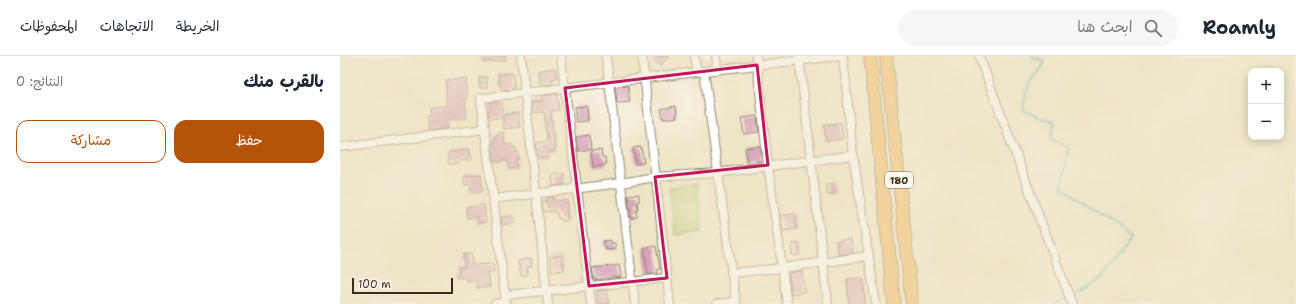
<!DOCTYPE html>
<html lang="ar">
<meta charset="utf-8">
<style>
body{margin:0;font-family:"Shantell Sans","Playpen Sans Arabic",sans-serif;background:#f6f6f7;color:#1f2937;direction:rtl}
.controls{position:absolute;right:12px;top:12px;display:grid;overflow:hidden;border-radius:8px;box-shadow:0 2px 10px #0003}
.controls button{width:36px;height:36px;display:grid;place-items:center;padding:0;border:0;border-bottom:1px solid #e0e1e3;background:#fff;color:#1f2937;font:20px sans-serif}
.scale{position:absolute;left:12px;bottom:10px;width:101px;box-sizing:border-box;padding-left:4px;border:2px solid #3b2a1e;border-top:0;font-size:11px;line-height:14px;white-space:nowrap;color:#3b2a1e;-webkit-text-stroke:3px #fbf7ec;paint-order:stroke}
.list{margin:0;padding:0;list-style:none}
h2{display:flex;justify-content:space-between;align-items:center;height:52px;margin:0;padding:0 16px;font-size:17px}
h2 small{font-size:13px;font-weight:400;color:#747a83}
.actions{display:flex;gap:8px;padding:12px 16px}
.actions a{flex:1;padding:9px 0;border:1px solid #b45309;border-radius:12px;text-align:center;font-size:14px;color:#b45309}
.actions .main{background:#b45309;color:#fff}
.icon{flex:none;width:22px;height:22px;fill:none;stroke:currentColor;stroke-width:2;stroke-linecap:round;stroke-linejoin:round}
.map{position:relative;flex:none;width:956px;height:248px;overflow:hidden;direction:ltr}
header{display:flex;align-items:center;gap:24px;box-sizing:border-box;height:56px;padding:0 20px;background:#fff;border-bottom:1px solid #e0e1e3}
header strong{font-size:19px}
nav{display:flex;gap:22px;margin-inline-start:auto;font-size:14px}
.search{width:280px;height:36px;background:#f6f6f7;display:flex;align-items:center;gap:10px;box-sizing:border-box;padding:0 14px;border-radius:22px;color:#747a83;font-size:15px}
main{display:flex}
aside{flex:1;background:#fff}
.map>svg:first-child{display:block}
</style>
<header>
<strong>Roamly</strong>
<div class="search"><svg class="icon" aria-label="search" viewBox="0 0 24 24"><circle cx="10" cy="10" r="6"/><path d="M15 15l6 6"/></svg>ابحث هنا</div>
<nav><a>الخريطة</a><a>الاتجاهات</a><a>المحفوظات</a></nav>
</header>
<main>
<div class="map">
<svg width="956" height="248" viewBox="0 0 956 248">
<rect width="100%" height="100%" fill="#fbf7ec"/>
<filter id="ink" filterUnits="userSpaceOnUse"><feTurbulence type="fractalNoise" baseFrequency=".025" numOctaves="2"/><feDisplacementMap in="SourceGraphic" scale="8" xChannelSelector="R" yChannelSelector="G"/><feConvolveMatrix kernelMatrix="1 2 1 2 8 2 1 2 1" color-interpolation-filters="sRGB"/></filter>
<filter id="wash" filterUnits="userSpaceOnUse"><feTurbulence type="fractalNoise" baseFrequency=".012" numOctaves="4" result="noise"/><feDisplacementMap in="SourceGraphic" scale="16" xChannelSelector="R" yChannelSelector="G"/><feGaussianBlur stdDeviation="0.9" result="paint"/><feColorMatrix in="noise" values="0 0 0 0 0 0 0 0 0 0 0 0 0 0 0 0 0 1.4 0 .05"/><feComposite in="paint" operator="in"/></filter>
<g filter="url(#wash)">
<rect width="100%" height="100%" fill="#eee4c6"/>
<path fill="#b7cc70" stroke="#797b47" d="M 357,128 L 363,176 L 335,179 L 329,131 Z"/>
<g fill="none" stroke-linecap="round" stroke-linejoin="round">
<g stroke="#41b2ba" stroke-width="2">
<path d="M 692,0 L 705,6 C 701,14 696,19 691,25 C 685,33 685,44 683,54 L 698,61 L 714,66 L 712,83 L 728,92 L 722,131 L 791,182 L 763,222 L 745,234 L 735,238"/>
<path d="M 715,248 L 724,243"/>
</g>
</g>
<g id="blocks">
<g fill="#d7a3bc">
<path d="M 143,0 L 166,0 L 166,4 L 143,6 Z"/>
<path d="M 310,0 L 329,0 L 320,10 Z"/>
<path d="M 215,12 L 217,22 L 212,23 L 213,28 L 201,29 L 198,15 Z"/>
<path d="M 173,17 L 174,33 L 162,34 L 161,29 L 159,29 L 158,18 Z"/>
<path d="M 139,21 L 147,21 L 147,32 L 140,32 Z"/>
<path d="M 126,23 L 127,43 L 125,43 L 127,62 L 107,64 L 108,72 L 88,75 L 87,60 L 90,60 L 89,52 L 107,50 L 106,24 Z"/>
<path d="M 288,30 L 290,46 L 277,47 L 275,31 Z"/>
<path d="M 217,38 L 219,54 L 211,55 L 215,95 L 207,96 L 208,101 L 198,102 L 196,87 L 207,85 L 204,56 L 193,57 L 192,46 L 202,45 L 202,40 Z"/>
<path d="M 150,46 L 158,46 L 158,48 L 162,47 L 164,59 L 178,57 L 180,71 L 164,73 L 163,61 L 149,63 L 148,54 L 151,54 Z"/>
<path d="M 247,50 L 248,65 L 236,66 L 235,51 Z"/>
<path d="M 336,50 L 337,61 L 323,63 L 321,53 Z"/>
<path d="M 417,60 L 419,76 L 404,78 L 401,62 Z"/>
<path d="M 501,67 L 503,83 L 486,85 L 484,68 Z"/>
<path d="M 164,76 L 165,89 L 171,88 L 172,92 L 175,91 L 176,95 L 177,95 L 179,103 L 176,104 L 177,112 L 168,113 L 167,104 L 154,106 L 153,83 L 155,83 L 155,79 L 158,79 L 158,77 Z"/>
<path d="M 249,79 L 251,93 L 238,95 L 236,81 Z"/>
<path d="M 420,90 L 422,105 L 407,107 L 405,92 Z"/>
<path d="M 301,91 L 304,107 L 296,108 L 293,92 Z"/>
<path d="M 130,93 L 131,104 L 118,105 L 118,108 L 108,108 L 108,97 Z"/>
<path d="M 261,94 L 262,101 L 265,101 L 266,109 L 253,111 L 251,95 Z"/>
<path d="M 141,118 L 143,135 L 131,136 L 130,128 L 124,129 L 124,120 Z"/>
<path d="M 212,118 L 224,118 L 224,129 L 213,130 Z"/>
<path d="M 493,127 L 495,138 L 487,139 L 486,128 Z"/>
<path d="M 299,138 L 299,146 L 297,146 L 298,153 L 296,154 L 297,161 L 291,162 L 288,139 Z"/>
<path d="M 213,141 L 213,145 L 227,144 L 228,153 L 226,154 L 228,164 L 223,165 L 222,163 L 219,163 L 215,155 L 203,156 L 202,145 L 207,145 L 206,142 Z"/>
<path d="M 138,149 L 144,149 L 146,166 L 137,168 L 137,161 L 127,162 L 126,151 L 137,150 Z"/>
<path d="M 455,158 L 457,173 L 443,175 L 440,159 Z"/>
<path d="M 173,160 L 174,167 L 162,169 L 161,161 Z"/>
<path d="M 511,183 L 513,197 L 499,199 L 497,185 Z"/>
<path d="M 271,184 L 271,187 L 275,187 L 276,193 L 266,194 L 266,191 L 264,191 L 263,185 Z"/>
<path d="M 459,187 L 460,199 L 452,199 L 452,188 Z"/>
<path d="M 316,190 L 320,213 L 317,214 L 318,217 L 308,218 L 304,192 Z"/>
<path d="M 124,198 L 132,198 L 132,209 L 153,208 L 154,216 L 148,216 L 150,231 L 137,232 L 137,224 L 126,225 L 126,221 L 120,222 L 116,220 L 119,215 L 119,211 L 125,211 Z"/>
<path d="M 222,200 L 224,214 L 212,216 L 210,201 Z"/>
<path d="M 191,202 L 192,210 L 187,211 L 188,219 L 181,220 L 178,205 Z"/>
<path d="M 279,209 L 281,221 L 254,224 L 252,212 Z"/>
<path d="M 462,215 L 464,236 L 451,238 L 449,217 Z"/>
<path d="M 523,222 L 525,248 L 509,248 L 507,223 Z"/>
<path d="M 267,234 L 269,248 L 258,248 L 257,235 Z"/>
</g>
</g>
</g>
<g filter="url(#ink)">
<use href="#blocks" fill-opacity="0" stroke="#948772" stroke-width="1"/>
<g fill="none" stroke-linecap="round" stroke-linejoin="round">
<g stroke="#948772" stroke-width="10">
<g id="minor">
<path d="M 181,0 L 208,248"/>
<path d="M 221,0 L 251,248"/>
<path d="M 266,0 L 295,248"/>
<path d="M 302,0 L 330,248"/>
<path d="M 354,0 L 357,16"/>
<path d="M 376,0 L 377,14"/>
<path d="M 416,0 L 428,109 L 447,248"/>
<path d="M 459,0 L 488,248"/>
<path d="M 503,0 L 513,99 L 536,248"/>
<path d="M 639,0 L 732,248"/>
<path d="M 364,15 L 396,248"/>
<path d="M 0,91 L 145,73"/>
<path d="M 153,143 L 281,127 L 315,121 L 377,117 L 513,99"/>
<path d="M 391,217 L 442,212 L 529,200"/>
<path d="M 165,239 L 327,222"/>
<path d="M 155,248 L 166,247"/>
<path d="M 166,248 L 141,42 C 261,28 380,12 500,0"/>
<path d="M 377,248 L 395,246"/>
</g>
</g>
<g stroke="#948772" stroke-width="14">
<g id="highway">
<path d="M 530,0 L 554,248"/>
<path d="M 546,0 L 572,248"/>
</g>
</g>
<use href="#minor" stroke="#fff" stroke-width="8"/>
<use href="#highway" stroke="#f8bf6c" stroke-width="12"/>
</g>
</g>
<path d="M0 0H956V248H0ZM 417,9 L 428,109 L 315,121 L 327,222 L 249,230 L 225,32 Z" fill="#eee4c6" fill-opacity=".55" fill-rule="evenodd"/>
<path fill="none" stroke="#c2185b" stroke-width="3" stroke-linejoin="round" d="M 417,9 L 428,109 L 315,121 L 327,222 L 249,230 L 225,32 Z"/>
<g text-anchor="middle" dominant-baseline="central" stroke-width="3" stroke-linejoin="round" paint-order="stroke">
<rect fill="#fbf7ec" stroke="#75685c" stroke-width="1" x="545" y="116" width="28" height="16" rx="3"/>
<g font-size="10" font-weight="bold" fill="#3b2a1e">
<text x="559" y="124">180</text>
</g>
</g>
</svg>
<div class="controls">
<button>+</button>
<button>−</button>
</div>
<div class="scale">100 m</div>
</div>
<aside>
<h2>بالقرب منك<small>النتائج: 0</small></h2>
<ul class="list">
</ul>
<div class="actions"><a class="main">حفظ</a><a>مشاركة</a></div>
</aside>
</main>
